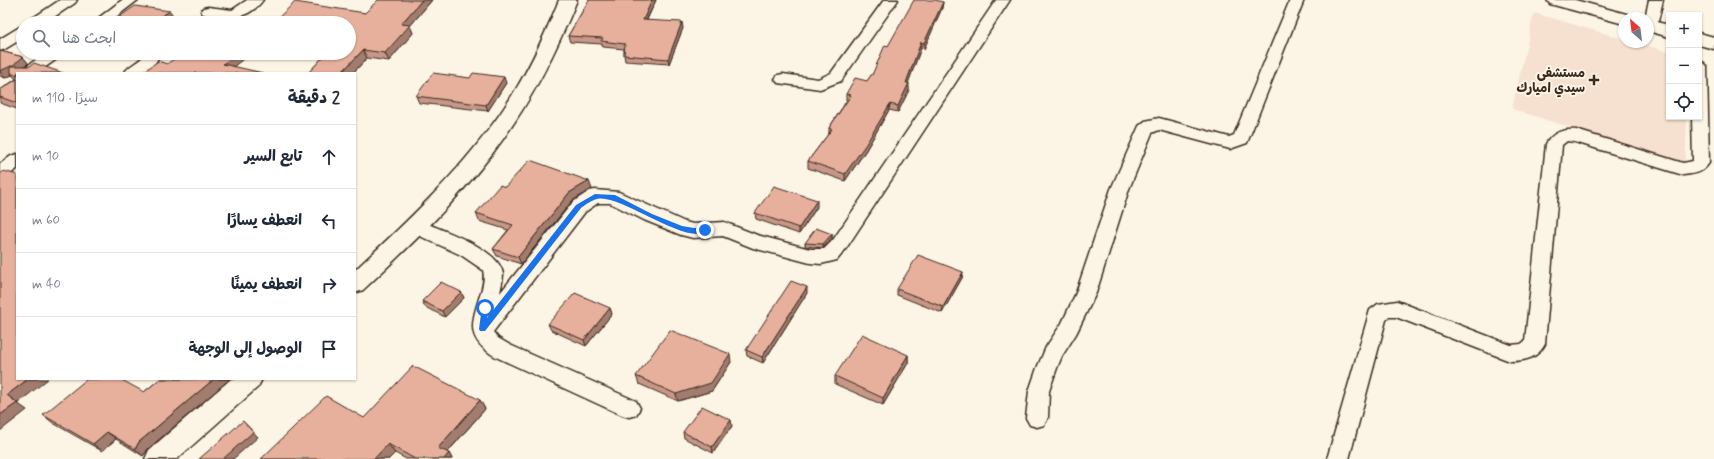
<!DOCTYPE html>
<html lang="ar">
<meta charset="utf-8">
<style>
body{margin:0;font-family:Mynerve,"Playpen Sans Arabic",sans-serif;background:#f2f2f3;color:#1f2937;direction:rtl}
.controls{position:absolute;right:12px;top:12px;display:grid;overflow:hidden;border-radius:0px;box-shadow:0 1px 3px #0004}
.controls button{width:36px;height:36px;display:grid;place-items:center;padding:0;border:0;border-bottom:1px solid #e0e1e3;background:#fff;color:#1f2937;font:20px sans-serif}
.compass{position:absolute;left:1618px;top:12px;width:36px;height:36px;border-radius:50%;background:#fff;box-shadow:0 1px 3px #0004;rotate:332deg}
.stop{position:absolute;width:12px;height:12px;margin:-9px;border:3px solid #1a73e8;border-radius:50%;background:#fff}
.stop.end{background:#1a73e8;border-color:#fff;box-shadow:0 1px 4px #0008}
.list{margin:0;padding:0;list-style:none}
h2{display:flex;justify-content:space-between;align-items:center;height:52px;margin:0;padding:0 16px;font-size:17px}
h2 small{font-size:13px;font-weight:400;color:#747a83}
.list li{display:grid;grid-template-columns:26px 1fr auto;gap:12px;align-items:center;box-sizing:border-box;height:64px;padding:0 16px;border-top:1px solid #e0e1e3}
.list b{display:block;font-size:15px;white-space:nowrap}
.list em{font-size:13px;font-style:normal;color:#747a83}
.icon{flex:none;width:22px;height:22px;fill:none;stroke:currentColor;stroke-width:2;stroke-linecap:round;stroke-linejoin:round}
.map{position:relative;flex:none;width:1714px;height:459px;overflow:hidden;direction:ltr}
.search{position:absolute;background:#fff;box-shadow:0 1px 3px #0004;left:16px;top:16px;width:340px;height:44px;display:flex;align-items:center;gap:10px;box-sizing:border-box;padding:0 14px;border-radius:22px;color:#747a83;font-size:15px}
.panel{position:absolute;background:#fff;box-shadow:0 1px 3px #0004;left:16px;top:72px;width:340px;height:308px;border-radius:0px;direction:rtl}
.map>svg:first-child{display:block}
</style>
<div class="map">
<svg width="1714" height="459" viewBox="0 0 1714 459">
<rect width="100%" height="100%" fill="#fcf5e5"/>
<filter id="ink" filterUnits="userSpaceOnUse"><feTurbulence type="fractalNoise" baseFrequency=".025" numOctaves="2"/><feDisplacementMap in="SourceGraphic" scale="8" xChannelSelector="R" yChannelSelector="G"/><feConvolveMatrix kernelMatrix="1 2 1 2 8 2 1 2 1" color-interpolation-filters="sRGB"/></filter>
<g filter="url(#ink)">
<path fill="#f6e0cf" d="M 1534,13 L 1624,39 L 1624,42 L 1635,42 L 1669,52 L 1669,117 L 1687,117 L 1685,163 L 1512,109 Z"/>
<g fill="none" stroke-linecap="round" stroke-linejoin="round">
<g stroke="#3b2a1e" stroke-width="3">
<g id="minor">
<path d="M 60,0 L 77,0 L 75,3 L 45,23 L 28,23 L 30,20 Z"/>
<path d="M 122,0 L 138,0 L 108,23 L 92,23 Z"/>
<path d="M 247,0 L 263,0 C 248,21 225,20 203,14 L 201,11 L 203,8 L 208,7 L 232,10 Z"/>
<path d="M 884,0 L 898,0 L 841,81 L 820,89 L 778,83 L 775,79 L 778,75 L 783,74 L 818,79 L 831,73 Z"/>
<path d="M 996,0 L 1010,0 L 845,250 L 837,260 L 821,264 L 810,263 L 753,248 L 723,236 L 693,238 L 681,235 L 644,220 L 610,203 L 598,203 L 585,212 L 493,332 L 498,338 L 510,345 L 636,401 L 640,408 L 636,415 L 629,417 L 622,415 L 496,357 C 464,338 472,322 481,292 C 483,285 485,278 483,270 L 461,255 L 409,231 L 406,226 L 409,221 L 415,219 L 421,221 C 443,231 499,248 503,274 C 503,280 501,287 500,293 L 573,202 L 589,191 L 595,190 L 619,192 L 685,222 L 693,224 L 724,222 L 757,235 L 810,249 L 824,249 L 833,240 Z"/>
<path d="M 1290,0 L 1304,0 L 1247,143 L 1230,149 L 1159,130 L 1152,133 L 1129,189 L 1096,293 L 1076,334 L 1062,356 L 1057,368 L 1049,391 L 1048,418 L 1044,425 L 1037,427 L 1030,425 L 1026,418 L 1029,391 L 1037,368 L 1046,347 L 1062,323 L 1076,293 L 1111,189 L 1139,126 L 1145,121 L 1159,118 L 1229,137 L 1234,135 Z"/>
<path d="M 1649,0 L 1663,0 L 1657,26 L 1655,29 L 1648,30 L 1648,18 L 1645,18 Z"/>
<path d="M 23,26 L 23,38 L 5,49 L 0,51 L 0,39 L 18,28 Z"/>
<path d="M 46,53 L 64,53 L 61,56 L 37,73 L 18,73 L 21,70 Z"/>
<path d="M 145,53 L 161,53 C 151,72 144,73 124,73 C 130,64 141,62 145,53 Z"/>
<path d="M 1699,61 L 1704,63 L 1707,66 L 1709,163 C 1703,173 1694,174 1683,175 L 1575,142 L 1567,141 L 1562,145 L 1545,344 C 1538,358 1525,361 1510,361 L 1396,317 L 1389,317 L 1386,320 L 1349,459 L 1327,459 L 1370,310 L 1378,304 L 1397,301 L 1511,345 L 1521,344 L 1525,341 L 1546,144 C 1553,132 1563,129 1576,130 L 1683,163 L 1693,161 L 1692,117 L 1699,117 Z"/>
<path d="M 17,154 L 17,169 L 6,177 L 0,179 L 0,164 L 11,156 Z"/>
</g>
</g>
<g stroke="#3b2a1e" stroke-width="3">
<g id="tertiary">
<path d="M 559,0 L 577,0 C 555,55 528,107 492,154 C 454,204 409,247 363,290 L 355,293 L 355,270 C 409,220 463,169 504,108 C 527,74 544,37 559,0 Z"/>
<path d="M 1547,0 L 1575,0 L 1630,15 L 1632,18 L 1624,18 L 1624,24 L 1550,4 Z"/>
<path d="M 1648,20 L 1669,25 L 1669,37 L 1648,31 Z"/>
<path d="M 1699,33 L 1714,37 L 1714,49 L 1699,45 Z"/>
<path d="M 231,379 L 262,379 L 258,387 L 177,459 L 145,459 L 149,450 Z"/>
</g>
</g>
<use href="#minor" fill="#fcf5e5" fill-rule="evenodd"/>
<use href="#tertiary" fill="#fcf5e5" fill-rule="evenodd"/>
</g>
<g fill="#c79787" stroke="#3b2a1e">
<path d="M 378,0 L 432,0 L 410,26 L 413,33 L 389,61 L 367,58 L 353,73 L 308,73 L 327,53 L 349,53 L 349,23 L 281,23 L 278,18 L 365,13 Z"/>
<path d="M 589,0 L 656,0 L 647,20 L 683,28 L 669,64 L 625,61 L 624,55 L 624,49 L 603,47 L 602,44 L 570,42 L 568,36 Z"/>
<path d="M 943,2 L 942,8 L 924,49 L 921,48 L 908,83 L 909,90 L 898,112 L 889,110 L 866,150 L 845,181 L 808,168 L 808,161 L 829,133 L 829,128 L 847,100 L 846,100 L 846,94 L 867,81 L 872,75 L 888,46 Z"/>
<path d="M 0,51 L 23,57 L 28,63 L 17,73 L 17,109 L 0,103 L 0,90 L 16,79 L 12,75 L 5,78 L 0,76 Z"/>
<path d="M 506,83 L 488,111 L 419,103 L 416,96 Z"/>
<path d="M 505,187 L 592,189 L 572,201 L 521,264 L 497,256 L 493,249 L 508,230 L 479,221 L 476,213 Z"/>
<path d="M 817,207 L 799,234 L 756,219 L 755,213 Z"/>
<path d="M 832,234 L 832,238 L 823,248 L 805,246 L 805,243 Z"/>
<path d="M 963,272 L 962,278 L 942,313 L 897,295 L 897,289 Z"/>
<path d="M 461,292 L 464,298 L 445,317 L 425,307 L 422,301 Z"/>
<path d="M 807,293 L 763,363 L 747,356 L 746,350 Z"/>
<path d="M 610,308 L 612,314 L 586,346 L 551,330 L 548,324 Z"/>
<path d="M 908,355 L 908,363 L 883,405 L 835,384 L 835,376 Z"/>
<path d="M 731,362 L 712,391 L 678,401 L 639,384 L 636,376 Z"/>
<path d="M 160,379 L 230,379 L 148,449 L 143,456 L 116,439 L 102,451 L 53,423 L 43,415 L 144,392 Z"/>
<path d="M 480,400 L 485,409 L 447,453 L 449,453 L 452,459 L 406,459 L 395,453 L 389,459 L 261,459 L 364,418 Z"/>
<path d="M 732,426 L 713,453 L 684,438 L 683,432 Z"/>
</g>
<g fill="#a27b6e" stroke="#3b2a1e">
<path d="M 422,0 L 432,0 L 410,26 L 413,33 L 389,61 L 385,53 L 401,24 Z"/>
<path d="M 652,0 L 656,0 L 644,25 L 643,20 Z"/>
<path d="M 943,2 L 942,8 L 924,49 L 924,43 Z"/>
<path d="M 170,11 L 174,17 L 164,23 L 149,23 Z"/>
<path d="M 682,22 L 683,28 L 669,64 L 668,59 Z"/>
<path d="M 921,42 L 921,48 L 906,89 L 906,83 Z"/>
<path d="M 363,50 L 367,58 L 353,73 L 341,73 Z"/>
<path d="M 237,53 L 251,53 L 228,71 L 223,64 Z"/>
<path d="M 23,57 L 28,63 L 17,73 L 11,73 L 12,75 L 5,78 L 0,71 Z"/>
<path d="M 504,77 L 506,83 L 488,111 L 486,105 Z"/>
<path d="M 909,83 L 909,90 L 898,112 L 898,106 Z"/>
<path d="M 890,104 L 889,110 L 866,150 L 845,181 L 845,174 Z"/>
<path d="M 589,181 L 592,189 L 572,201 L 521,264 L 518,257 L 569,193 Z"/>
<path d="M 817,200 L 817,207 L 799,234 L 799,228 Z"/>
<path d="M 832,234 L 832,238 L 823,248 L 823,244 Z"/>
<path d="M 963,272 L 962,278 L 942,313 L 943,307 Z"/>
<path d="M 807,287 L 807,293 L 763,363 L 762,357 Z"/>
<path d="M 461,292 L 464,298 L 445,317 L 442,311 Z"/>
<path d="M 610,308 L 612,314 L 586,346 L 584,340 Z"/>
<path d="M 730,354 L 731,362 L 712,391 L 678,401 L 676,394 Z"/>
<path d="M 908,355 L 908,363 L 883,405 L 883,398 Z"/>
<path d="M 28,379 L 48,379 L 18,403 L 7,395 Z"/>
<path d="M 214,379 L 230,379 L 148,449 L 143,456 L 135,449 L 139,442 Z"/>
<path d="M 480,400 L 485,409 L 444,456 L 438,448 Z"/>
<path d="M 17,403 L 27,410 L 0,431 L 0,415 Z"/>
<path d="M 731,420 L 732,426 L 713,453 L 712,447 Z"/>
<path d="M 243,421 L 258,437 L 233,459 L 223,459 Z"/>
<path d="M 107,432 L 116,439 L 102,451 L 93,444 Z"/>
<path d="M 388,444 L 395,453 L 389,459 L 374,459 Z"/>
<path d="M 449,453 L 452,459 L 444,459 Z"/>
</g>
<g fill="#e7b09d" stroke="#3b2a1e">
<path d="M 378,0 L 422,0 L 401,24 L 410,25 L 385,53 L 363,50 L 341,73 L 308,73 L 327,53 L 349,53 L 349,23 L 310,23 L 278,18 L 295,2 L 365,13 Z"/>
<path d="M 589,0 L 652,0 L 643,20 L 682,22 L 668,59 L 624,55 L 625,44 L 601,41 L 603,38 L 568,36 Z"/>
<path d="M 914,0 L 935,0 L 943,2 L 924,43 L 921,42 L 906,83 L 909,83 L 898,106 L 890,104 L 866,144 L 845,174 L 808,161 L 832,129 L 829,128 L 851,95 L 846,94 L 855,78 L 867,81 L 871,75 L 872,75 L 885,45 L 888,46 Z"/>
<path d="M 135,6 L 170,11 L 149,23 L 111,23 Z"/>
<path d="M 0,51 L 23,57 L 12,66 L 11,66 L 0,71 Z"/>
<path d="M 182,53 L 237,53 L 223,64 L 263,73 L 142,73 L 158,61 L 167,64 Z"/>
<path d="M 34,63 L 63,73 L 17,73 L 17,76 L 11,73 L 11,66 L 30,66 Z"/>
<path d="M 433,73 L 470,78 L 473,73 L 504,77 L 486,105 L 416,96 Z"/>
<path d="M 17,79 L 17,103 L 0,97 L 0,90 Z"/>
<path d="M 530,160 L 589,181 L 569,193 L 518,257 L 493,249 L 513,225 L 476,213 L 500,185 L 505,187 Z"/>
<path d="M 4,171 L 17,175 L 17,379 L 28,379 L 7,395 L 17,403 L 0,415 L 0,174 Z"/>
<path d="M 774,186 L 817,200 L 799,228 L 755,213 Z"/>
<path d="M 816,228 L 832,234 L 823,244 L 805,243 Z"/>
<path d="M 918,255 L 963,272 L 943,307 L 897,289 Z"/>
<path d="M 791,281 L 807,287 L 762,357 L 746,350 Z"/>
<path d="M 441,282 L 461,292 L 442,311 L 422,301 Z"/>
<path d="M 575,293 L 610,308 L 584,340 L 548,324 Z"/>
<path d="M 670,330 L 730,354 L 711,383 L 676,394 L 636,376 Z"/>
<path d="M 862,334 L 908,355 L 883,398 L 835,376 Z"/>
<path d="M 413,366 L 480,400 L 438,448 L 449,453 L 444,459 L 415,459 L 388,444 L 374,459 L 326,459 L 323,458 L 322,459 L 261,459 L 326,396 L 364,418 Z"/>
<path d="M 87,379 L 120,379 L 144,392 L 160,379 L 214,379 L 139,442 L 135,449 L 107,432 L 93,444 L 43,415 Z"/>
<path d="M 702,406 L 731,420 L 712,447 L 683,432 Z"/>
<path d="M 243,421 L 253,432 L 223,459 L 199,459 Z"/>
</g>
</g>
<path fill="#1a73e8" d="M 595,194 L 615,195 L 652,214 L 682,226 L 694,228 L 705,228 L 708,230 C 690,249 620,193 597,199 C 592,200 585,205 581,208 L 485,331 L 480,331 L 479,329 L 482,306 L 487,306 L 487,318 L 576,205 Z"/>
<path fill="#3b2a1e" stroke="#fcf5e5" stroke-width="1.5" d="M1592 74h4v4h4v4h-4v4h-4v-4h-4v-4h4z"/>
<g text-anchor="middle" dominant-baseline="central" stroke-width="4" stroke-linejoin="round" paint-order="stroke">
<g font-size="13" font-weight="bold" fill="#3b2a1e" stroke="#fcf5e5" text-anchor="end">
<text x="1585" y="73">مستشفى<tspan x="1585" dy="15">سيدي اميارك</tspan></text>
</g>
</g>
</svg>
<div class="controls">
<button>+</button>
<button>−</button>
<button><svg class="icon" aria-label="locate" viewBox="0 0 24 24"><circle cx="12" cy="12" r="6"/><path d="M12 2v4M12 18v4M2 12h4M18 12h4"/></svg></button>
</div>
<svg class="compass" viewBox="-18 -18 36 36"><path d="M0-13l5 13h-10z" fill="#e53935"/><path d="M0 13l5-13h-10z" fill="#747a83"/></svg>
<div class="stop" style="left:485px;top:308px"></div>
<div class="stop end" style="left:705px;top:230px"></div>
<div class="search"><svg class="icon" aria-label="search" viewBox="0 0 24 24"><circle cx="10" cy="10" r="6"/><path d="M15 15l6 6"/></svg>ابحث هنا</div>
<section class="panel">
<h2>2 دقيقة<small>سيرًا · 110 m</small></h2>
<ul class="list">
<li><svg class="icon" aria-label="ahead" viewBox="0 0 24 24"><path d="M12 20V5M6 11l6-6 6 6"/></svg><div><b>تابع السير</b></div><em>10 m</em></li>
<li><svg class="icon" aria-label="left" viewBox="0 0 24 24"><path d="M17 20v-9H6M10 6l-5 5 5 5"/></svg><div><b>انعطف يسارًا</b></div><em>60 m</em></li>
<li><svg class="icon" aria-label="right" viewBox="0 0 24 24"><path d="M7 20v-9h11M14 6l5 5-5 5"/></svg><div><b>انعطف يمينًا</b></div><em>40 m</em></li>
<li><svg class="icon" aria-label="arrive" viewBox="0 0 24 24"><path d="M6 21V4h12l-3 4 3 4H6"/></svg><div><b>الوصول إلى الوجهة</b></div></li>
</ul>
</section>
</div>
